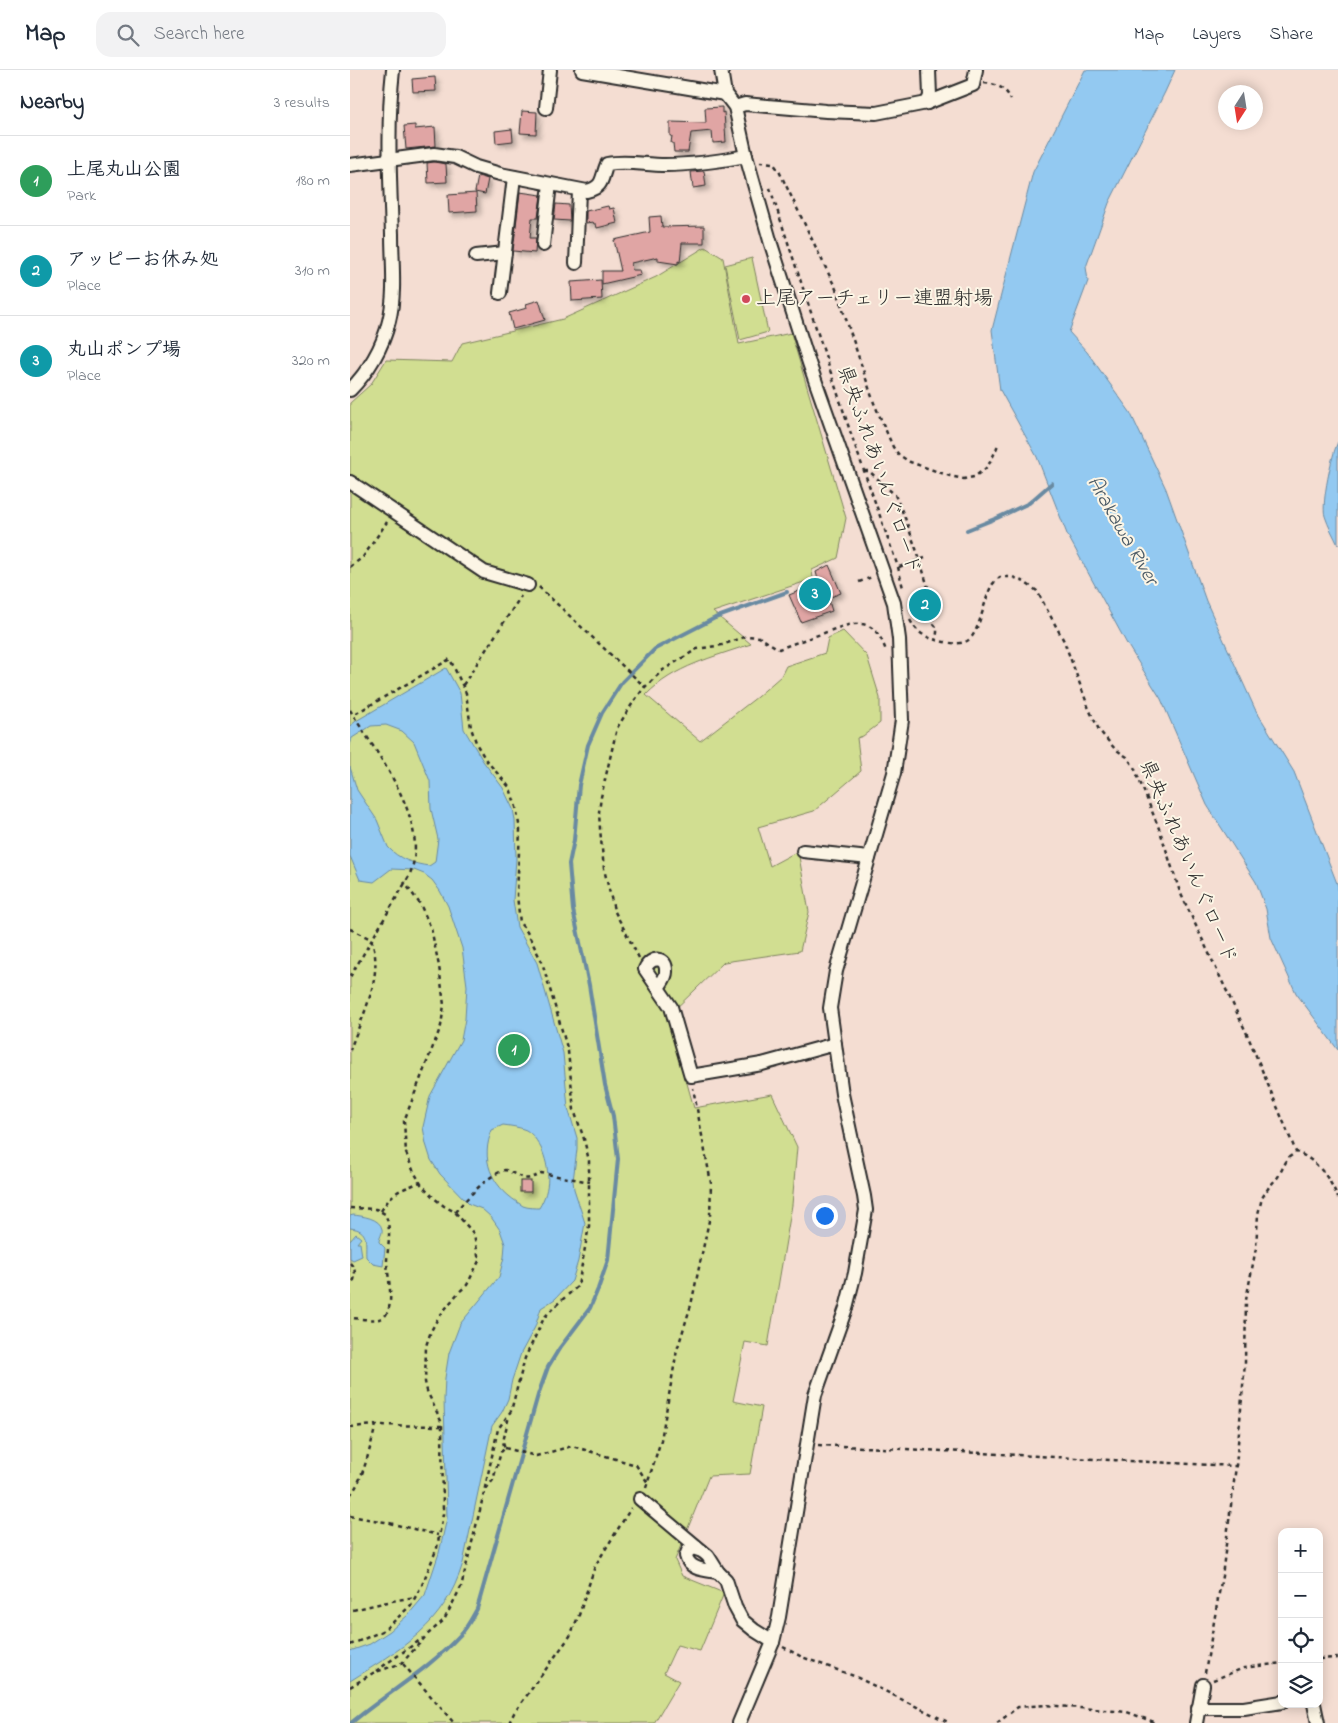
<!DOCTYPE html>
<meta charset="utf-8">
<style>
body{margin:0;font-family:"Indie Flower","Klee One",sans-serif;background:#f2f2f3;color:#1f2937}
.controls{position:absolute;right:15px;bottom:15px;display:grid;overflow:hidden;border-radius:10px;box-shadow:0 2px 12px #0003}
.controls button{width:45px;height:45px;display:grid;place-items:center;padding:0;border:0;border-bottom:1px solid #e0e1e3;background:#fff;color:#1f2937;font:25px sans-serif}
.compass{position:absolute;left:868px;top:15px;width:45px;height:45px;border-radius:50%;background:#fff;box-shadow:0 2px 12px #0003;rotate:192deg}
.you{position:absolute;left:474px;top:1145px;width:18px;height:18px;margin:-12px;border:4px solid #fff;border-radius:50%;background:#1a73e8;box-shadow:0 0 0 8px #1a73e833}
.badge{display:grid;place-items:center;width:32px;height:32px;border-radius:50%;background:#d1495b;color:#fff;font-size:16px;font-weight:700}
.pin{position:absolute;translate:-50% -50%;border:2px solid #fff;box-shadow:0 1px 5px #0006}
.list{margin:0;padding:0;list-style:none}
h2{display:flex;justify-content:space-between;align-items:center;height:65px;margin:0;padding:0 20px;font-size:21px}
h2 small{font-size:16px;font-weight:400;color:#747a83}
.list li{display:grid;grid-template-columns:32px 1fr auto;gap:15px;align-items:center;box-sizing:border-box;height:90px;padding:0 20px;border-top:1px solid #e0e1e3}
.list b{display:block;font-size:19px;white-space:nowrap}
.list p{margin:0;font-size:16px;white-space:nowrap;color:#747a83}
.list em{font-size:16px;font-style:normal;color:#747a83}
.icon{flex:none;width:28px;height:28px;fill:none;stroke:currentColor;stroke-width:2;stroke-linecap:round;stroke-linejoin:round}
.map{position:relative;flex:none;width:988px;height:1653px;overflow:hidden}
header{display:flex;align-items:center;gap:30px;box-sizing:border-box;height:70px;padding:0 25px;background:#fff;border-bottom:1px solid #e0e1e3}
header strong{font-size:24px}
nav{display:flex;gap:28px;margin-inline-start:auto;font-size:18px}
.search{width:350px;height:45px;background:#f2f2f3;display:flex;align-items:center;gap:12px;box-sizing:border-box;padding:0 18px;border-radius:15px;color:#747a83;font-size:19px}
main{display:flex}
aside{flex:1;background:#fff}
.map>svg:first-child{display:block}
</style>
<header>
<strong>Map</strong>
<div class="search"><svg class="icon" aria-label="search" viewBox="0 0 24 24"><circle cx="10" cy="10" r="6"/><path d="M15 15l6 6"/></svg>Search here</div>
<nav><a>Map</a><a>Layers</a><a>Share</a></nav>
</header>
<main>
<aside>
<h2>Nearby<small>3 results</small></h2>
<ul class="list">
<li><span class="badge" style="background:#2e9e5b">1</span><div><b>上尾丸山公園</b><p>Park</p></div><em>180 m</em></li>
<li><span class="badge" style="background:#0f9aa8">2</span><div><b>アッピーお休み処</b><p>Place</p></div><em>310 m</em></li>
<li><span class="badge" style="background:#0f9aa8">3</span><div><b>丸山ポンプ場</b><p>Place</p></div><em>320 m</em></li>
</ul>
</aside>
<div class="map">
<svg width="988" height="1653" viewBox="0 0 988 1653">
<defs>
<filter id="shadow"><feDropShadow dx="3.5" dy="3.5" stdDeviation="2.5" flood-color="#0004"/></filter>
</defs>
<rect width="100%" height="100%" fill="#f4ddd2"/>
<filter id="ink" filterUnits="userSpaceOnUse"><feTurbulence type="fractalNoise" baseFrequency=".02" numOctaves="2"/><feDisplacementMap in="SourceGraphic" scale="10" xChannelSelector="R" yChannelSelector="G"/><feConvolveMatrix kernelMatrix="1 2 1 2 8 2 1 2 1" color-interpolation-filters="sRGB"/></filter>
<g filter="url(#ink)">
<g fill="#d1de91" stroke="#7e845e">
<path d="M 355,177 L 373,188 L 389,274 L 441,263 L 496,448 L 488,488 L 462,500 L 463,509 L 363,542 L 401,574 C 364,587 324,596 296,625 L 350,671 L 407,627 L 431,606 L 436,596 L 475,583 L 478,568 L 493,561 L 517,586 L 530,628 L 530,653 L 513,666 L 507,668 L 511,701 L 464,741 L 408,757 L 420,796 L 448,781 L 459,842 L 450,881 L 374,892 L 318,946 L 344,1038 L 422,1024 L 447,1077 L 442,1135 L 418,1276 L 395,1272 L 383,1331 L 412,1337 L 400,1404 L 359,1406 L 325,1490 L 332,1506 L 374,1523 L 350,1581 L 327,1575 L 314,1603 L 329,1611 L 304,1653 L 0,1653 L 0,333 L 21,314 L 36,290 L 102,292 L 112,273 L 213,249 L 306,207 Z"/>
<path d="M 402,188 L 418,262 L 390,270 L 375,195 Z"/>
</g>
<g fill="#93c9f1" stroke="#698aa2" fill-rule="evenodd">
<path d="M 735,0 L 825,0 L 815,22 L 759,133 L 736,197 L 738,211 L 719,262 L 737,282 L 780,342 L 816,419 L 856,531 L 905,639 L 944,702 L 988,816 L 988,980 L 946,923 L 921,868 L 916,839 L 906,812 L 857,735 L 811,629 L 777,574 L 717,464 L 687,387 L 650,320 L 642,260 L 659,194 L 683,102 Z"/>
<path d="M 988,372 L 988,475 C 984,466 978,456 975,446 C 971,434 982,383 988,372 Z"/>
<path d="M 96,598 L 110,623 L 114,659 L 133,691 L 153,718 L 163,739 L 165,750 L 166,789 L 163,830 L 167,857 L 187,893 L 213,983 L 218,1038 L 227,1068 L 227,1079 L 223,1111 L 224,1119 L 235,1153 L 228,1191 L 222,1211 L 205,1229 L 191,1238 L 185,1257 L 171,1283 L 162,1310 L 158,1329 L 152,1342 L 142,1356 L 113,1493 C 94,1556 52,1578 0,1611 L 0,1581 L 20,1574 L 40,1561 L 58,1545 L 75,1525 L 89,1483 L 97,1448 L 94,1329 L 95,1308 L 99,1283 L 110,1254 L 149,1207 L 154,1187 L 155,1174 L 150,1160 L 141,1147 L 132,1139 L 119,1134 L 90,1104 L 81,1090 L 76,1074 L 73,1057 L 80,1026 L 111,970 L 115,949 L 117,916 L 112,878 L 98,836 L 90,821 L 82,810 L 74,804 L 64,800 L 41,799 L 24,812 L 10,810 L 0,786 L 0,697 L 7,720 L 27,750 L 38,777 C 48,789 64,794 79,796 L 85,792 L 88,769 L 81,739 L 80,711 L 64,672 L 52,661 L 36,655 L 21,656 L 2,668 L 0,676 L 0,656 L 6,651 ZM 153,1055 C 161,1056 169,1057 176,1060 C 183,1064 187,1071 191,1078 C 200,1098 201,1119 189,1138 C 185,1138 178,1138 173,1136 C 171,1135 169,1133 167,1132 C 141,1115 130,1089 142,1060 Z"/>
<path d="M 3,1145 C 12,1146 30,1148 32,1159 C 33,1163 29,1168 29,1172 L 35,1178 L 33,1196 L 23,1194 L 16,1187 C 15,1172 20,1160 0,1158 L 0,1146 Z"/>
<path d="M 6,1164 L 11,1168 L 7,1173 L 10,1173 L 12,1186 L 3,1190 L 0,1188 L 0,1171 Z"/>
</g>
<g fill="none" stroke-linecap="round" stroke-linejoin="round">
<g stroke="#698aa2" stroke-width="4">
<path d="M 617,460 L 647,448 L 679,433 L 702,413"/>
<path d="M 1,1653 C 37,1623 78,1600 110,1565 C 117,1558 122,1548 127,1539 L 188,1325 L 198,1297 L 209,1279 L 240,1238 L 248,1219 L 258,1190 L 268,1089 L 263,1046 L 255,1015 L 239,915 L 223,840 L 219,794 L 224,770 L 229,715 L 238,675 L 252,643 L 272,612 L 305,579 L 365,548 L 437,522"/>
</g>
</g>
<g fill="#e0a5a4" stroke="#2b2b2b" filter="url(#shadow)">
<path d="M 85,7 L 86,21 L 63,22 L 62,9 Z"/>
<path d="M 372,37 L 372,43 L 374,42 L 376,72 L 363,73 L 362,61 L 341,63 L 338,82 L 324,82 L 323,73 L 321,73 L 322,66 L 320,66 L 320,52 L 356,53 L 355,38 Z"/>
<path d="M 172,41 L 187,42 L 186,64 L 170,63 Z"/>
<path d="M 65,55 L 65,59 L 85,57 L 86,76 L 56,79 L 54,56 Z"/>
<path d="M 162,59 L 163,71 L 146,73 L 145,61 Z"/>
<path d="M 84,92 L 96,94 L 97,112 L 78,113 L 77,93 Z"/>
<path d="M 354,101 L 356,116 L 343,118 L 341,102 Z"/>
<path d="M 128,106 L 138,109 L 135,124 L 125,122 Z"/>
<path d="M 170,122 L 191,125 L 188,148 L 182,148 L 180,168 L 186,168 L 185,183 L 163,181 Z"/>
<path d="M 126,123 L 127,141 L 99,143 L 98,125 Z"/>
<path d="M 206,134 L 219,135 L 220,151 L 204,150 Z"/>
<path d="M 258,136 L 259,139 L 264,138 L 267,153 L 247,158 L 246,154 L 244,154 L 243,152 L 236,153 L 236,141 Z"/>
<path d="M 311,146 L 312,157 L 354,156 L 354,173 L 332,173 L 330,192 L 328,191 L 328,194 L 308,191 L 308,187 L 281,193 L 282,200 L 290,200 L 291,205 L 252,214 L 252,201 L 271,201 L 264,170 L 300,162 L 299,147 Z"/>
<path d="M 251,210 L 252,229 L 222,231 L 221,212 Z"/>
<path d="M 189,230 L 195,250 L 163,259 L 159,243 L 177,238 L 176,234 Z"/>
<path d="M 479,495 L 491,523 L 478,528 L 482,541 L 451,552 L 439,525 L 469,513 L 466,502 Z"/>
<rect x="170" y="1111" width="11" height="11"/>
</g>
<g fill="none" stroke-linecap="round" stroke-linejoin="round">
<g stroke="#2b2b2b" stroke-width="16">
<g id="minor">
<path d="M 232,0 L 375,24"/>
<path d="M 371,0 L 375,24 L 385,37 L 396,86 L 421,174 L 459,293 L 544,533 L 549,569 L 552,650 L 544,703 L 486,901 L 480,938 L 492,1024 L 514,1126 L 516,1140 L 505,1203 L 496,1238 L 465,1325 L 429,1547 L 423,1572 L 389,1653"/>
<path d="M 577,33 L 580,26 L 579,0"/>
<path d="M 385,37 L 395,34 L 476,41 L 526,43 L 577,33 L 623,15 L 626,0"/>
<path d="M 196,38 L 200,0"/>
<path d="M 0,95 L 84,84 L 105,87 L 126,97 L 150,104 L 237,121 C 254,117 251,108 257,94 C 277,90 295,95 315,95 C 342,95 369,91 396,86"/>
<path d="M 193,175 L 200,114"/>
<path d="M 126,186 L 155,183"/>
<path d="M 226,193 L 229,121"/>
<path d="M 150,223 L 164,107"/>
<path d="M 0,320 C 18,302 33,277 39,251 C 46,223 42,192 42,164 C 40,109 37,54 43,0"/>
<path d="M 0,412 L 134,502 L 178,515"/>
<path d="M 453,781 L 519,788"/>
<path d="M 308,918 C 311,913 316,908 316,902 C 317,886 301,886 295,899 L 321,937 L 341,1006 L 412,994 L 485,974"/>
<path d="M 290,1429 L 358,1486 L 368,1502 L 376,1510 L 385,1537 L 392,1550 L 404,1560 L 423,1572"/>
<path d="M 352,1481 L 343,1478 L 338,1481 L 336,1486 C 339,1500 356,1500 368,1502"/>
<path d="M 964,1634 L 968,1653"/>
<path d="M 848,1638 L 894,1638 L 932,1632"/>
<path d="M 846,1653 L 853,1615"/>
</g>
</g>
<g stroke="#2b2b2b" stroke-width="2.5" stroke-dasharray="4 4" stroke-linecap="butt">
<path d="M 634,13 C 647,14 656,18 661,30"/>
<path d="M 410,92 L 423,93 L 429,101 L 486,219 L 524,333 L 543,377 L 549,385 L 560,392 L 600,406 L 614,409 L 624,407 L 635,399 L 641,391 L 648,375"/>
<path d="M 420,118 L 502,367 L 548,497 L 553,518"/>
<path d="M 514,401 L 519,401 L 545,425 L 555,448 L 570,490 L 583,535 L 583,553 L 587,558 L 587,563 L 585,570"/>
<path d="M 0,497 L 13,487 L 37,452"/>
<path d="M 549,497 L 575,488"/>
<path d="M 509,512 L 522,507"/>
<path d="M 189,517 L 295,617"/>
<path d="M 560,550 C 567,563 576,568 590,571 C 599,573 609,575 617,571 C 630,564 634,528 642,515 C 644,512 648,509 650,507 L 663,507 L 674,512 L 687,521 L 714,571 L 739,639 L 749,660 L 765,679 L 777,687 L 784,697 L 810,761 L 830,822 L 897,964 L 946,1082 C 966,1089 980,1108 988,1128"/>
<path d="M 113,615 L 171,526"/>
<path d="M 0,640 C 26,684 85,754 58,808 L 0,907"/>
<path d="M 0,859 L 21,869 C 35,905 12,946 0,980"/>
<path d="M 289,888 L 264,840 L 254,799 L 250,759 L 249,742 L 251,727 L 267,658 L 284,631 L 295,617 L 313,600 L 347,579 L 372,575 L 397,566 L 409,567 L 429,579 C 444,573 459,568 474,563 C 503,552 524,544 536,581"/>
<path d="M 0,1138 L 26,1139 L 35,1144 C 42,1159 38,1175 37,1190 C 37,1206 46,1235 34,1247 C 29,1252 7,1248 0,1248"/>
<path d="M 31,1141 C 45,1119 48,1122 70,1112"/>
<path d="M 105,1142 C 116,1129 139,1104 155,1100 C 173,1106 173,1114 191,1103 L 240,1112"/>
<path d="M 0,1193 C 5,1199 6,1202 4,1210 L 0,1213"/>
<path d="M 0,1357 L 26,1355 L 92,1356"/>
<path d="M 468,1375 C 608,1381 747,1390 886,1396"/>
<path d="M 155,1378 L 186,1386 L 222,1376 L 286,1395 L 298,1413"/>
<path d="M 296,1418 L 311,1370 L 327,1280 L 341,1235 L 360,1146 L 361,1113 L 343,1018"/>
<path d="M 136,1419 L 143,1410 L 151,1382 L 155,1378 L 153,1372 L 159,1346"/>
<path d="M 0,1425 C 13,1412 21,1373 26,1355"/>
<path d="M 0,1446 L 35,1452 L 88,1465"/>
<path d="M 3,1540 C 24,1535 44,1530 66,1527"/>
<path d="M 0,1575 L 32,1561 L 40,1555 L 61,1535 L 72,1515 L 87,1478 L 93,1444 L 92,1356 L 91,1351 L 77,1321 L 75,1312 L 76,1276 L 81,1261 L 88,1248 L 108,1223 L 117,1215 L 129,1191 L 124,1164 L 105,1142 L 94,1136 L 84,1128 L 71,1114 L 63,1100 L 56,1083 L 54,1051 L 91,956 L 94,935 L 89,896 L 81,858 L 70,834 L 54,812"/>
<path d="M 433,1577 L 452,1587 L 504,1606 L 600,1653"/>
<path d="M 969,1589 L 988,1588"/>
<path d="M 53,1594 L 104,1653"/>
<path d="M 26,1601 L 73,1568"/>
<path d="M 855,1603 L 872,1506 L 886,1396 L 895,1293 L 896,1230 L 906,1178 L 908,1144 L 912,1128 L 919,1117 L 928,1107 L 938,1088 L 946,1082"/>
<path d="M 863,1610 L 894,1598 L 932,1593"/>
<path d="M 0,1617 L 23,1603 L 52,1593 L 77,1565 L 94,1550 L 111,1517 L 130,1440 L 148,1359 L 161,1341 L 175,1288 L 194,1248 L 204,1237 L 228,1216 L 239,1156 L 239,1091 L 234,1069 L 224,1040 L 218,981 L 192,892 L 177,862 L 170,853 L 167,825 L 170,760 L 166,737 L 160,718 L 136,690 L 127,675 L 121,658 L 116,623 L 100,589 L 3,645"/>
<path d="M 159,1653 L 164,1643 L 220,1566 L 229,1545 L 245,1496 L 281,1438"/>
<path d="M 647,1653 L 668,1637 L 696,1635 L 777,1642 L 807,1653"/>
</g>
<use href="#minor" stroke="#fcf5e5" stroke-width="12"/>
</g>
</g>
<circle fill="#d1495b" stroke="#fcf5e5" stroke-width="2" cx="396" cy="229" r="5"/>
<g text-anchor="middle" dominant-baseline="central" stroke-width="4" stroke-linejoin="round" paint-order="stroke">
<g font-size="20" fill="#2b2b2b" stroke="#fcf5e5" text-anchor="start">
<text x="406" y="229">上尾アーチェリー連盟射場</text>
</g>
<g font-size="20" fill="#2b2b2b" stroke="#fcf5e5">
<text transform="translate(528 400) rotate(71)">県央ふれあいんぐロード</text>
<text transform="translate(837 792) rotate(67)">県央ふれあいんぐロード</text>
</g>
<g font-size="21" font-style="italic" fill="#4a5a66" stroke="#fcf5e5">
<text transform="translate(772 461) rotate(60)">Arakawa River</text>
</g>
</g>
</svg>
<div class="controls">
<button>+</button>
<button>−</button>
<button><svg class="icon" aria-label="locate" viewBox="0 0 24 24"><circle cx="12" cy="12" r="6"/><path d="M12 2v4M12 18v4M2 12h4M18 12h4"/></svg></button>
<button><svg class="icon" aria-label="layers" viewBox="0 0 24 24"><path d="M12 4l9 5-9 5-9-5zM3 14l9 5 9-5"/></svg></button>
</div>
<svg class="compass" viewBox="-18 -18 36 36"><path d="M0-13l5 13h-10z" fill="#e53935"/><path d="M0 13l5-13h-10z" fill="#747a83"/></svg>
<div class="you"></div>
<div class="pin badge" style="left:164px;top:980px;background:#2e9e5b">1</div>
<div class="pin badge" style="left:575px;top:535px;background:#0f9aa8">2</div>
<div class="pin badge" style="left:465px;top:524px;background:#0f9aa8">3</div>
</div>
</main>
